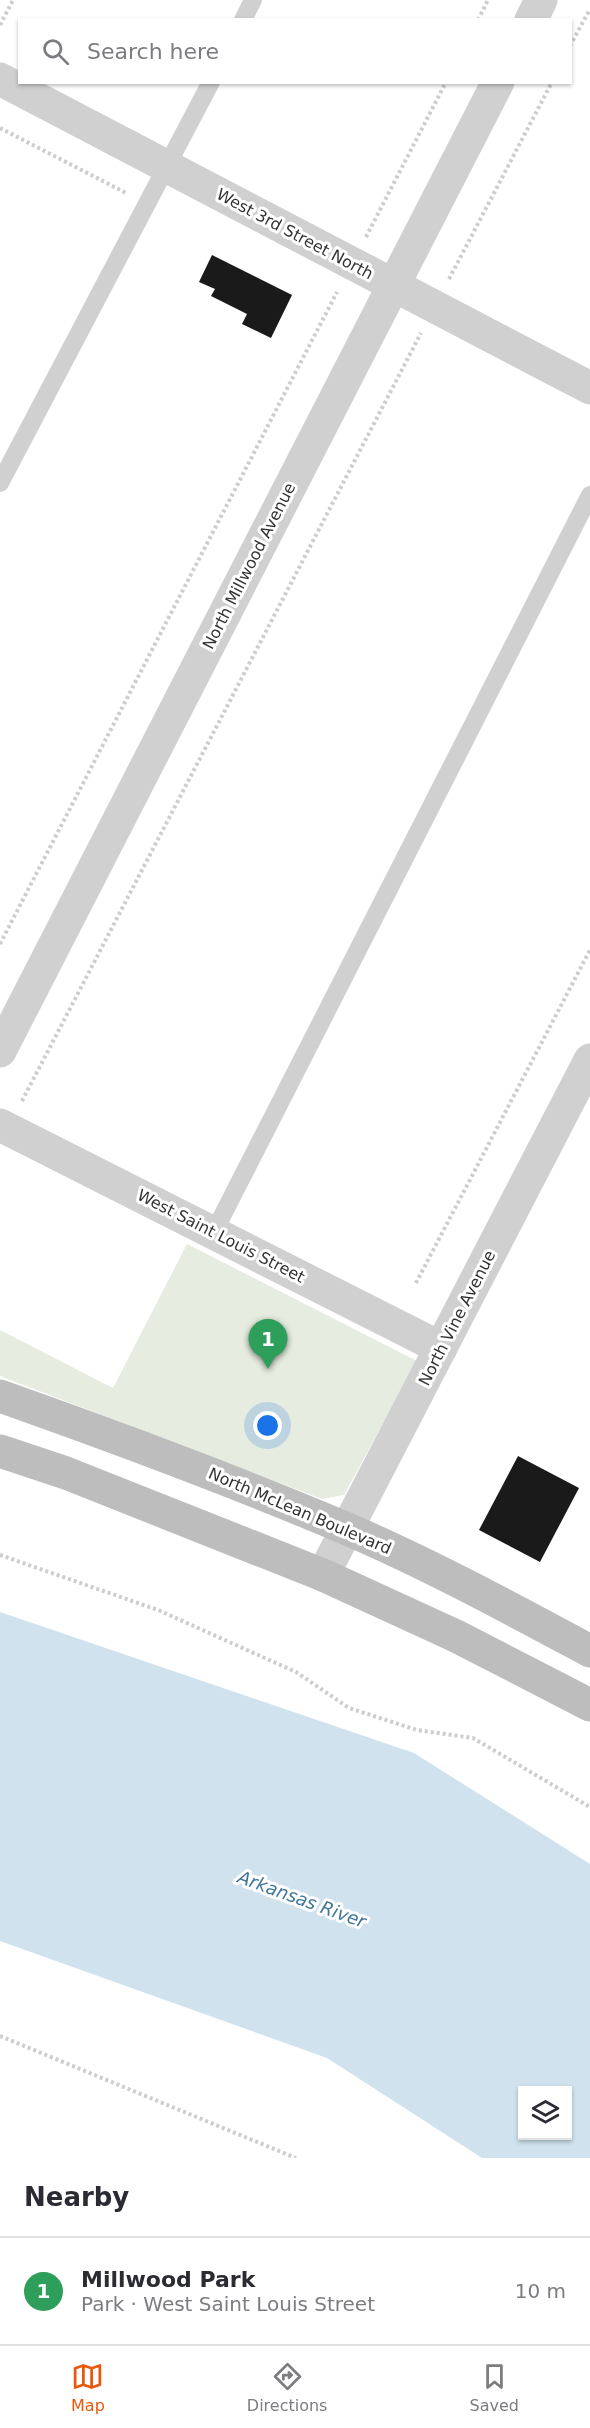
<!DOCTYPE html>
<meta charset="utf-8">
<style>
body{margin:0;font-family:"DejaVu Sans",sans-serif;background:#f2f2f3;color:#2b2b33}
.controls{position:absolute;right:18px;bottom:18px;display:grid;overflow:hidden;border-radius:0px;box-shadow:0 2px 4px #0004}
.controls button{width:54px;height:54px;display:grid;place-items:center;padding:0;border:0;border-bottom:2px solid #e1e1e2;background:#fff;color:#2b2b33;font:30px sans-serif}
.you{position:absolute;left:268px;top:1426px;width:21px;height:21px;margin:-15px;border:4px solid #fff;border-radius:50%;background:#1a73e8;box-shadow:0 0 0 9px #1a73e833}
.badge{display:grid;place-items:center;width:39px;height:39px;border-radius:50%;background:#ea580c;color:#fff;font-size:20px;font-weight:700}
.pin{position:absolute;translate:-50% -50px;filter:drop-shadow(0 2px 3px #0008)}
.pin::after{content:'';position:absolute;top:32px;width:21px;height:18px;background:inherit;clip-path:polygon(0 0,100% 0,50% 100%)}
.list{margin:0;padding:0;list-style:none}
h2{display:flex;justify-content:space-between;align-items:center;height:78px;margin:0;padding:0 24px;font-size:26px}
h2 small{font-size:20px;font-weight:400;color:#7c7c81}
.list li{display:grid;grid-template-columns:39px 1fr auto;gap:18px;align-items:center;box-sizing:border-box;height:108px;padding:0 24px;border-top:2px solid #e1e1e2}
.list b{display:block;font-size:22px;white-space:nowrap}
.list p{margin:0;font-size:20px;white-space:nowrap;color:#7c7c81}
.list em{font-size:20px;font-style:normal;color:#7c7c81}
.icon{flex:none;width:33px;height:33px;fill:none;stroke:currentColor;stroke-width:2;stroke-linecap:round;stroke-linejoin:round}
.map{position:relative;flex:none;width:590px;height:2158px;overflow:hidden}
.search{position:absolute;background:#fff;box-shadow:0 2px 4px #0004;left:18px;right:18px;top:18px;height:66px;display:flex;align-items:center;gap:15px;box-sizing:border-box;padding:0 21px;border-radius:0px;color:#7c7c81;font-size:22px}
.sheet{height:186px;background:#fff}
nav{display:flex;justify-content:space-around;align-items:center;box-sizing:border-box;height:84px;border-top:2px solid #e1e1e2;background:#fff;font-size:16px;color:#7c7c81}
nav a{display:grid;justify-items:center;gap:3px}
nav .on{color:#ea580c}
.map>svg:first-child{display:block}
</style>
<div class="map">
<svg width="590" height="2158" viewBox="0 0 590 2158">
<rect width="100%" height="100%" fill="#fff"/>
<path fill="#e6ecdf" d="M 187,1244 L 417,1361 L 344,1495 L 322,1499 L 0,1376 L 0,1330 L 113,1388 Z"/>
<path fill="#cfe2ee" fill-rule="evenodd" d="M 0,1612 L 414,1753 L 590,1864 L 590,2158 L 482,2158 L 327,2058 L 0,1941 ZM 522,2090 L 568,2090 L 568,2136 L 522,2136 Z"/>
<g fill="#1a1a1a">
<path d="M 212,255 L 292,295 L 271,338 L 242,324 L 247,314 L 211,296 L 215,289 L 199,282 Z"/>
<path d="M 518,1456 L 579,1488 L 540,1562 L 479,1530 Z"/>
</g>
<g fill="none" stroke-linecap="round" stroke-linejoin="round">
<g stroke="#cdcdcd" stroke-width="4" stroke-dasharray="3 3" stroke-linecap="butt">
<path d="M 478,20 L 488,0"/>
<path d="M 0,25 L 13,0"/>
<path d="M 570,46 L 590,9"/>
<path d="M 0,128 L 126,193"/>
<path d="M 366,237 L 446,82"/>
<path d="M 449,279 L 552,82"/>
<path d="M 0,944 L 337,292"/>
<path d="M 22,1101 L 421,333"/>
<path d="M 416,1283 L 590,950"/>
<path d="M 0,1555 L 158,1610 L 296,1672 L 349,1708 L 417,1730 L 473,1738 L 590,1807"/>
<path d="M 0,2036 L 296,2158"/>
</g>
<g stroke="#d0d0d0" stroke-width="18">
<path d="M 243,20 L 253,0"/>
<path d="M 0,483 L 211,82"/>
<path d="M 214,1232 L 590,495"/>
</g>
<g stroke="#d0d0d0" stroke-width="33">
<path d="M 531,20 L 541,0"/>
<path d="M 0,79 L 590,388"/>
<path d="M 0,1051 L 498,82"/>
<path d="M 0,1125 L 441,1348"/>
<path d="M 323,1575 L 590,1060"/>
</g>
<g stroke="#bdbdbd" stroke-width="33">
<path d="M 0,1396 C 116,1437 232,1480 345,1528 C 429,1564 510,1608 590,1651"/>
<path d="M 0,1451 L 66,1473 L 323,1575 L 456,1636 L 590,1705"/>
</g>
</g>
<g text-anchor="middle" dominant-baseline="central" stroke-width="6" stroke-linejoin="round" paint-order="stroke">
<g font-size="16" fill="#333" stroke="#fff">
<text transform="translate(295 234) rotate(28)">West 3rd Street North</text>
<text transform="translate(249 566) rotate(-63)">North Millwood Avenue</text>
<text transform="translate(221 1236) rotate(27)">West Saint Louis Street</text>
<text transform="translate(457 1318) rotate(-63)">North Vine Avenue</text>
<text transform="translate(300 1511) rotate(23)">North McLean Boulevard</text>
</g>
<g font-size="18" font-style="italic" fill="#3f7597" stroke="#fff">
<text transform="translate(302 1899) rotate(20)">Arkansas River</text>
</g>
</g>
</svg>
<div class="controls">
<button><svg class="icon" aria-label="layers" viewBox="0 0 24 24"><path d="M12 4l9 5-9 5-9-5zM3 14l9 5 9-5"/></svg></button>
</div>
<div class="you"></div>
<div class="pin badge" style="left:268px;top:1369px;background:#2e9e5b">1</div>
<div class="search"><svg class="icon" aria-label="search" viewBox="0 0 24 24"><circle cx="10" cy="10" r="6"/><path d="M15 15l6 6"/></svg>Search here</div>
</div>
<section class="sheet">
<h2>Nearby<small></small></h2>
<ul class="list">
<li><span class="badge" style="background:#2e9e5b">1</span><div><b>Millwood Park</b><p>Park · West Saint Louis Street</p></div><em>10 m</em></li>
</ul>
</section>
<nav>
<a class="on"><svg class="icon" aria-label="map" viewBox="0 0 24 24"><path d="M3 6l6-2 6 2 6-2v14l-6 2-6-2-6 2zM9 4v14M15 6v14"/></svg>Map</a>
<a><svg class="icon" aria-label="directions" viewBox="0 0 24 24"><path d="M12 3l9 9-9 9-9-9zM9 14v-3h6M13 9l2 2-2 2"/></svg>Directions</a>
<a><svg class="icon" aria-label="saved" viewBox="0 0 24 24"><path d="M7 4h10v16l-5-4-5 4z"/></svg>Saved</a>
</nav>
